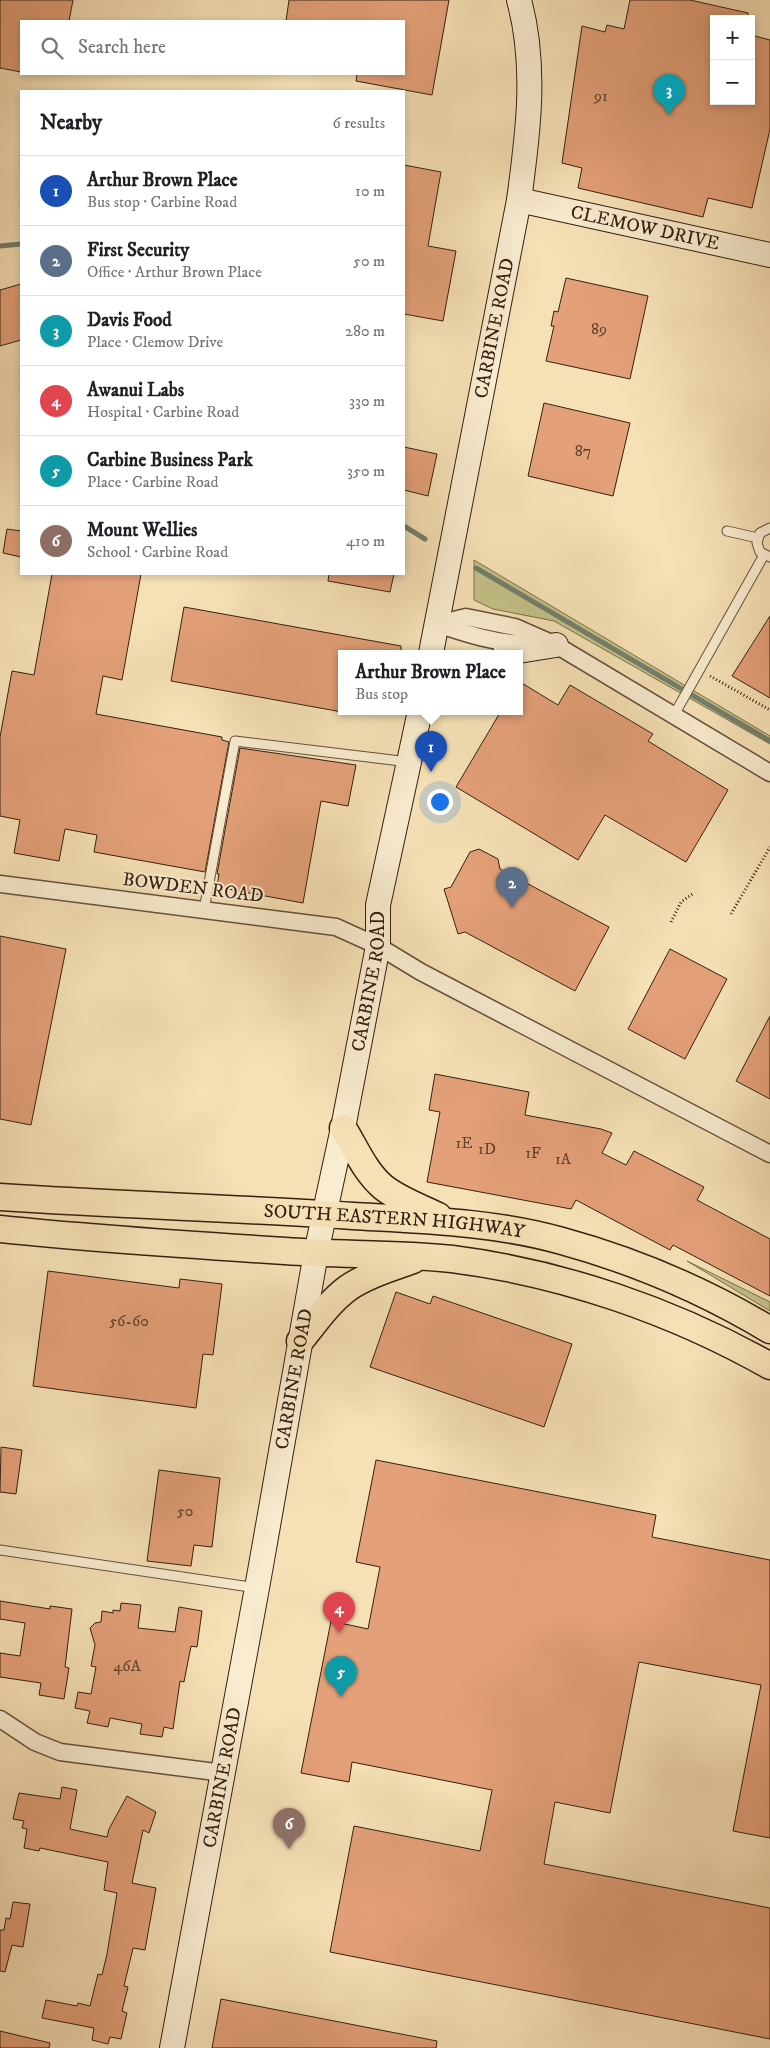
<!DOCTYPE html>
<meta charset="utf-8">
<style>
body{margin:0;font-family:"IM FELL DW Pica",serif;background:#f6f6f6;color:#202124}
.controls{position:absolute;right:15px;top:15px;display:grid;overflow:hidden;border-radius:0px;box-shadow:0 2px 8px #0003}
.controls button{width:45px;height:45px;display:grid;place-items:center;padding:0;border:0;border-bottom:1px solid #e0e0e0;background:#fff;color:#202124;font:25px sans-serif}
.you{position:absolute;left:439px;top:801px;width:18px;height:18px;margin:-12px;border:4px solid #fff;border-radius:50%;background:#1a73e8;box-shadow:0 0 0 8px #1a73e833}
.badge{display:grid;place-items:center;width:32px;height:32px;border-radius:50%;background:#7c3aed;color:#fff;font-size:16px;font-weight:700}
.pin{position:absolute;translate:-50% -41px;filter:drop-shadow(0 1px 2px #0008)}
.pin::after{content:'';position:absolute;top:26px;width:18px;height:15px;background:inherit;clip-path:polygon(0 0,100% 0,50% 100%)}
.popup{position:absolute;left:338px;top:650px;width:185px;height:65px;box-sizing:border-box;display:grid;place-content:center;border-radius:0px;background:#fff;filter:drop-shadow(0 1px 4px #0005);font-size:16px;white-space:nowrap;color:#757577}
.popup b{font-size:19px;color:#202124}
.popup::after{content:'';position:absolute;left:50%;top:100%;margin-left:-10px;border:10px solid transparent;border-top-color:#fff}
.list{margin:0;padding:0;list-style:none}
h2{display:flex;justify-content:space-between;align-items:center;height:65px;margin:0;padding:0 20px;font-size:21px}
h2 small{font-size:16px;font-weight:400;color:#757577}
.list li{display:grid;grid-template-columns:32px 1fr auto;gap:15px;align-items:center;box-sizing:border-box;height:70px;padding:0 20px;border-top:1px solid #e0e0e0}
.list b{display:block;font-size:19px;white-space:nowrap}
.list p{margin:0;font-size:16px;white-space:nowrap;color:#757577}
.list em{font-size:16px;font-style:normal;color:#757577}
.icon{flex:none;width:28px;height:28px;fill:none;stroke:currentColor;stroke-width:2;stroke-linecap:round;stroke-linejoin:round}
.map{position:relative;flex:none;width:770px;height:2048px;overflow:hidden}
.search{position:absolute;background:#fff;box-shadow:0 2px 8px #0003;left:20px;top:20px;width:385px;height:55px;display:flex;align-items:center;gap:12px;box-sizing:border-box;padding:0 18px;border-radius:0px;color:#757577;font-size:19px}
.panel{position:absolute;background:#fff;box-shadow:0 2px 8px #0003;left:20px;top:90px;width:385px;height:485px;border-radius:0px}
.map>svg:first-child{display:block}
</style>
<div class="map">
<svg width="770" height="2048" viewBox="0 0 770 2048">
<rect width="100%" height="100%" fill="#f6e1b6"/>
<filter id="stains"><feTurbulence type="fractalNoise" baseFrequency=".004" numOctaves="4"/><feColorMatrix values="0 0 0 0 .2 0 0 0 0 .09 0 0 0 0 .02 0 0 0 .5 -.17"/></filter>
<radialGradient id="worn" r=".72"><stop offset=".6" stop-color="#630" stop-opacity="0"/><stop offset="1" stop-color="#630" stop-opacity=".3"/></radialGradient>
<g fill="#c4c188" stroke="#7c704c">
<path d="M 474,560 L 770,736 L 770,744 L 554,621 L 493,609 L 474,600 Z"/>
<path d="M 687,1261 L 770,1302 L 770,1311 Z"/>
</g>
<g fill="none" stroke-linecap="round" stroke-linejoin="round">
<g stroke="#737f6c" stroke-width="5">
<path d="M 0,246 L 21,244"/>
<path d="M 404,526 L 425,539"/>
<path d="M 476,568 L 770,741"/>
</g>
</g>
<g fill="#e4a078" stroke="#342011">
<path d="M 0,0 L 73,0 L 69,21 L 21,21 L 21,72 L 0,68 Z"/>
<path d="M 289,0 L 449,0 L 432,95 L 356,81 L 357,74 L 404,74 L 404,21 L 286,21 Z"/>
<path d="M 630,0 L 690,0 L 748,13 L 747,19 L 714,19 L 714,101 L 751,101 L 751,35 L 770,40 L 770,129 L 752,208 L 708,198 L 703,217 L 578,188 L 582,168 L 562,163 L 582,26 L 605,32 L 607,25 L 624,29 Z"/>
<path d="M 404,165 L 441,172 L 428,246 L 456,251 L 443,321 L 404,314 Z"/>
<path d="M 566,278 L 648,296 L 630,379 L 546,361 L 554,326 L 551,326 L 554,311 L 558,312 Z"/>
<path d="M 21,284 L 21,340 L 0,346 L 0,290 Z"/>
<path d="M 544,403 L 630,423 L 613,496 L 528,476 Z"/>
<path d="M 404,447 L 437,454 L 428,496 L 404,490 Z"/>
<path d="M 7,529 L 21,531 L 21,557 L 3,553 Z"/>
<path d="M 52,574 L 141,574 L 122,680 L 103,676 L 96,714 L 222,737 L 222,740 L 229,742 L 205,872 L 94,852 L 97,835 L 65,829 L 59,861 L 14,853 L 20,820 L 0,816 L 0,737 L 12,671 L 34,675 Z"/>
<path d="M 329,574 L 394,574 L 390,592 L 328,581 Z"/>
<path d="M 184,607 L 401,646 L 401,653 L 342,653 L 342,712 L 171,681 Z"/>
<path d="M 770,616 L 770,698 L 732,676 Z"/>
<path d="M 520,682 L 558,705 L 570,685 L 653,734 L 648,741 L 728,790 L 686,862 L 605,815 L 578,860 L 456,787 L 501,711 L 520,711 Z"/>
<path d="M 240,748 L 356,765 L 348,806 L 321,801 L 303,903 L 217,887 L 219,874 L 217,874 Z"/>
<path d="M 479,849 L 498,859 L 500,869 L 609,927 L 575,991 L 465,932 L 458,934 L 444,889 L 451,887 L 470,852 Z"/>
<path d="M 0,936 L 66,949 L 31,1125 L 0,1119 Z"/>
<path d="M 670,949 L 727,979 L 685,1059 L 628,1029 Z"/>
<path d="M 770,1016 L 770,1099 L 736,1081 Z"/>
<path d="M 435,1074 L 529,1092 L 525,1115 L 601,1129 L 612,1133 L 602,1153 L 626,1165 L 634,1151 L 704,1187 L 697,1200 L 770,1239 L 770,1296 L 673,1245 L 670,1250 L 576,1200 L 571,1209 L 427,1182 L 440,1112 L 429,1110 Z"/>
<path d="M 48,1271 L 179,1288 L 180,1279 L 222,1284 L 213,1355 L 203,1354 L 196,1408 L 33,1386 Z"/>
<path d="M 396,1292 L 430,1304 L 433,1296 L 572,1344 L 544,1427 L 370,1367 Z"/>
<path d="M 1,1447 L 22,1450 L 16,1494 L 0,1492 Z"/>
<path d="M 376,1460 L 656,1515 L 652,1537 L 770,1560 L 770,1838 L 733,1831 L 761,1685 L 639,1662 L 610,1813 L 555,1802 L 544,1864 L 770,1908 L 770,2039 L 330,1952 L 354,1826 L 480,1851 L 492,1790 L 352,1762 L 349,1782 L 301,1773 L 331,1621 L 368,1629 L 380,1567 L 356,1562 Z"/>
<path d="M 159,1470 L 220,1478 L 212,1547 L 194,1545 L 191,1566 L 147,1561 Z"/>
<path d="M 0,1601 L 50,1609 L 50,1606 L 72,1609 L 65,1667 L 69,1668 L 64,1699 L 39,1695 L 41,1683 L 0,1677 L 0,1653 L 20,1656 L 25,1623 L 0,1619 Z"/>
<path d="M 121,1603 L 141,1605 L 138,1628 L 175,1632 L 179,1607 L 202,1611 L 197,1647 L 191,1646 L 184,1682 L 180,1681 L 173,1729 L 164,1727 L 162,1737 L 140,1734 L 142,1724 L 110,1718 L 108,1727 L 87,1723 L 90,1711 L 75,1708 L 78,1692 L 91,1694 L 96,1667 L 91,1666 L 95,1645 L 90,1628 L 95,1623 L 101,1622 L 102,1611 L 113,1613 L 113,1610 L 120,1611 Z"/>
<path d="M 62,1787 L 77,1790 L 70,1829 L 107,1837 L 109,1829 L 127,1796 L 156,1812 L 149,1833 L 143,1830 L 132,1883 L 156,1888 L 145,1950 L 133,1948 L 124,1986 L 128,1987 L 122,2011 L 127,2013 L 121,2039 L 110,2037 L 108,2044 L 92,2040 L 94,2028 L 42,2018 L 46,2000 L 77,2006 L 78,2003 L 90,2006 L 98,1974 L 102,1975 L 107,1954 L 117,1893 L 104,1890 L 108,1862 L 40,1848 L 39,1851 L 24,1848 L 27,1829 L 22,1828 L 24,1821 L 13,1819 L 19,1793 L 60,1799 Z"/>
<path d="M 13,1902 L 30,1904 L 23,1947 L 12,1945 L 5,1972 L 0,1971 L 0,1930 L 4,1930 L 6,1918 L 10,1919 Z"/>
<path d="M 221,1999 L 437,2041 L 436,2048 L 212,2048 Z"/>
<path d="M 0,2031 L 50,2043 L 49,2048 L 0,2048 Z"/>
</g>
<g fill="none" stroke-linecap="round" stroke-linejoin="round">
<g stroke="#64503a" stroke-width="11">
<g id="service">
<path d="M 770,528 L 760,533 L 757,543 L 760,552 L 770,557"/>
<path d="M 727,531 L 758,538"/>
<path d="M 674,715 L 764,555"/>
<path d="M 204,910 L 235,741 L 409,762"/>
<path d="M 0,1550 L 257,1588"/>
</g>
</g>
<g stroke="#64503a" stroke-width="19">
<g id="minor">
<path d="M 437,624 L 466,617 L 515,627 L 556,645 L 770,773"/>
<path d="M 437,624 C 465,633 494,643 524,644"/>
<path d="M 0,884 L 336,927 L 378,946 L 421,972 L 770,1154"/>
<path d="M 0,1719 L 35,1742 L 60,1752 L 223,1773"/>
</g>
</g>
<g stroke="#342011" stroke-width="26">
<g id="secondary">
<path id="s1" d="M 519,200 L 770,255"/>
<path id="s2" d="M 431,653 L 519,200 C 528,134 537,66 519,0"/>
<path d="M 505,653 L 556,645"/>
<path id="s3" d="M 172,2048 L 257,1588 L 316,1253 L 343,1128 L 378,946 L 378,905 L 420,711"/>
</g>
</g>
<g stroke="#342011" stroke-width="29">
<g id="primary">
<path d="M 343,1128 C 355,1147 365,1172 383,1187 C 399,1200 420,1207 438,1216"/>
<path id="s4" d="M 0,1197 C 118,1205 236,1208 353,1216 C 423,1220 495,1222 562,1241 C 635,1261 705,1291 770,1330"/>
<path d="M 0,1229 C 95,1239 190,1245 285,1251 C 341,1255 397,1253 452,1259 C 562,1273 673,1311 770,1366"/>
<path d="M 300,1341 C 315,1323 329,1302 348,1288 C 367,1275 391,1268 413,1260"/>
</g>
</g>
<g stroke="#342011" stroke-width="3" stroke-dasharray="1 2.5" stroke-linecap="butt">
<path d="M 710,676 L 770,710"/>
<path d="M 731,914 L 770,847"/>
<path d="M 671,922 L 681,902 L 694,893"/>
</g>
<use href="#service" stroke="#f9ecd0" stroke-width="9"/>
<use href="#minor" stroke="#f9ecd0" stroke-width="16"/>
<use href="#secondary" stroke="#f9ecd0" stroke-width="24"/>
<use href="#primary" stroke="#f6e1b6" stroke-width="26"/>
</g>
<g text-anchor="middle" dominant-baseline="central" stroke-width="4" stroke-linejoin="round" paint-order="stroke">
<g font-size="16" fill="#60402b">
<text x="601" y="96">91</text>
<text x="599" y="329">89</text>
<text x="583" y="451">87</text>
<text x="464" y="1143">1E</text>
<text x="487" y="1149">1D</text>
<text x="533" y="1153">1F</text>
<text x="563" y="1159">1A</text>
<text x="129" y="1321">56-60</text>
<text x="185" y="1511">50</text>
<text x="127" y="1666">46A</text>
</g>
<g font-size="19" fill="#342011" stroke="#f9ecd0">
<text stroke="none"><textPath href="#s1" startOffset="129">CLEMOW DRIVE</textPath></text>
<text stroke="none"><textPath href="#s2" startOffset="331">CARBINE ROAD</textPath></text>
<text transform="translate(193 888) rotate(7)">BOWDEN ROAD</text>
<text stroke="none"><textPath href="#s3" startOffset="1085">CARBINE ROAD</textPath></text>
<text stroke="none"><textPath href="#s4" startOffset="395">SOUTH EASTERN HIGHWAY</textPath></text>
<text stroke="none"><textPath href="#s3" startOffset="680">CARBINE ROAD</textPath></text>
<text stroke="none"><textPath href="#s3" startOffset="275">CARBINE ROAD</textPath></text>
</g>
</g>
<rect width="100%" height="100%" filter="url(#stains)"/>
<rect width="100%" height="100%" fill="url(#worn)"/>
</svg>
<div class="controls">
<button>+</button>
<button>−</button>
</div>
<div class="you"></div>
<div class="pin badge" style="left:431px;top:772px;background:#1a4fb4">1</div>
<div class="popup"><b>Arthur Brown Place</b>Bus stop</div>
<div class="pin badge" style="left:512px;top:908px;background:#5c6f8a">2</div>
<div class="pin badge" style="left:669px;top:115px;background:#0f9aa8">3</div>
<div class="pin badge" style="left:339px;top:1633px;background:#e0444e">4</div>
<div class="pin badge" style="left:341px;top:1697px;background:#0f9aa8">5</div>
<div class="pin badge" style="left:289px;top:1849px;background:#8d6e63">6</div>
<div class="search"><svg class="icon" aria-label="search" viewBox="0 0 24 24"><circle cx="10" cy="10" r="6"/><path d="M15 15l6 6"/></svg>Search here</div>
<section class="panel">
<h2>Nearby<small>6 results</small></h2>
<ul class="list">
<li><span class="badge" style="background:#1a4fb4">1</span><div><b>Arthur Brown Place</b><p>Bus stop · Carbine Road</p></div><em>10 m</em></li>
<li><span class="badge" style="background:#5c6f8a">2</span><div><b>First Security</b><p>Office · Arthur Brown Place</p></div><em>50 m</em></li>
<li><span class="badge" style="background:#0f9aa8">3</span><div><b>Davis Food</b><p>Place · Clemow Drive</p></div><em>280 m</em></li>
<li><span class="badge" style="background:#e0444e">4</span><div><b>Awanui Labs</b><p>Hospital · Carbine Road</p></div><em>330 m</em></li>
<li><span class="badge" style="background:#0f9aa8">5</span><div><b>Carbine Business Park</b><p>Place · Carbine Road</p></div><em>350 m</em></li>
<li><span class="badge" style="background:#8d6e63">6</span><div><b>Mount Wellies</b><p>School · Carbine Road</p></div><em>410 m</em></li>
</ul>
</section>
</div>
